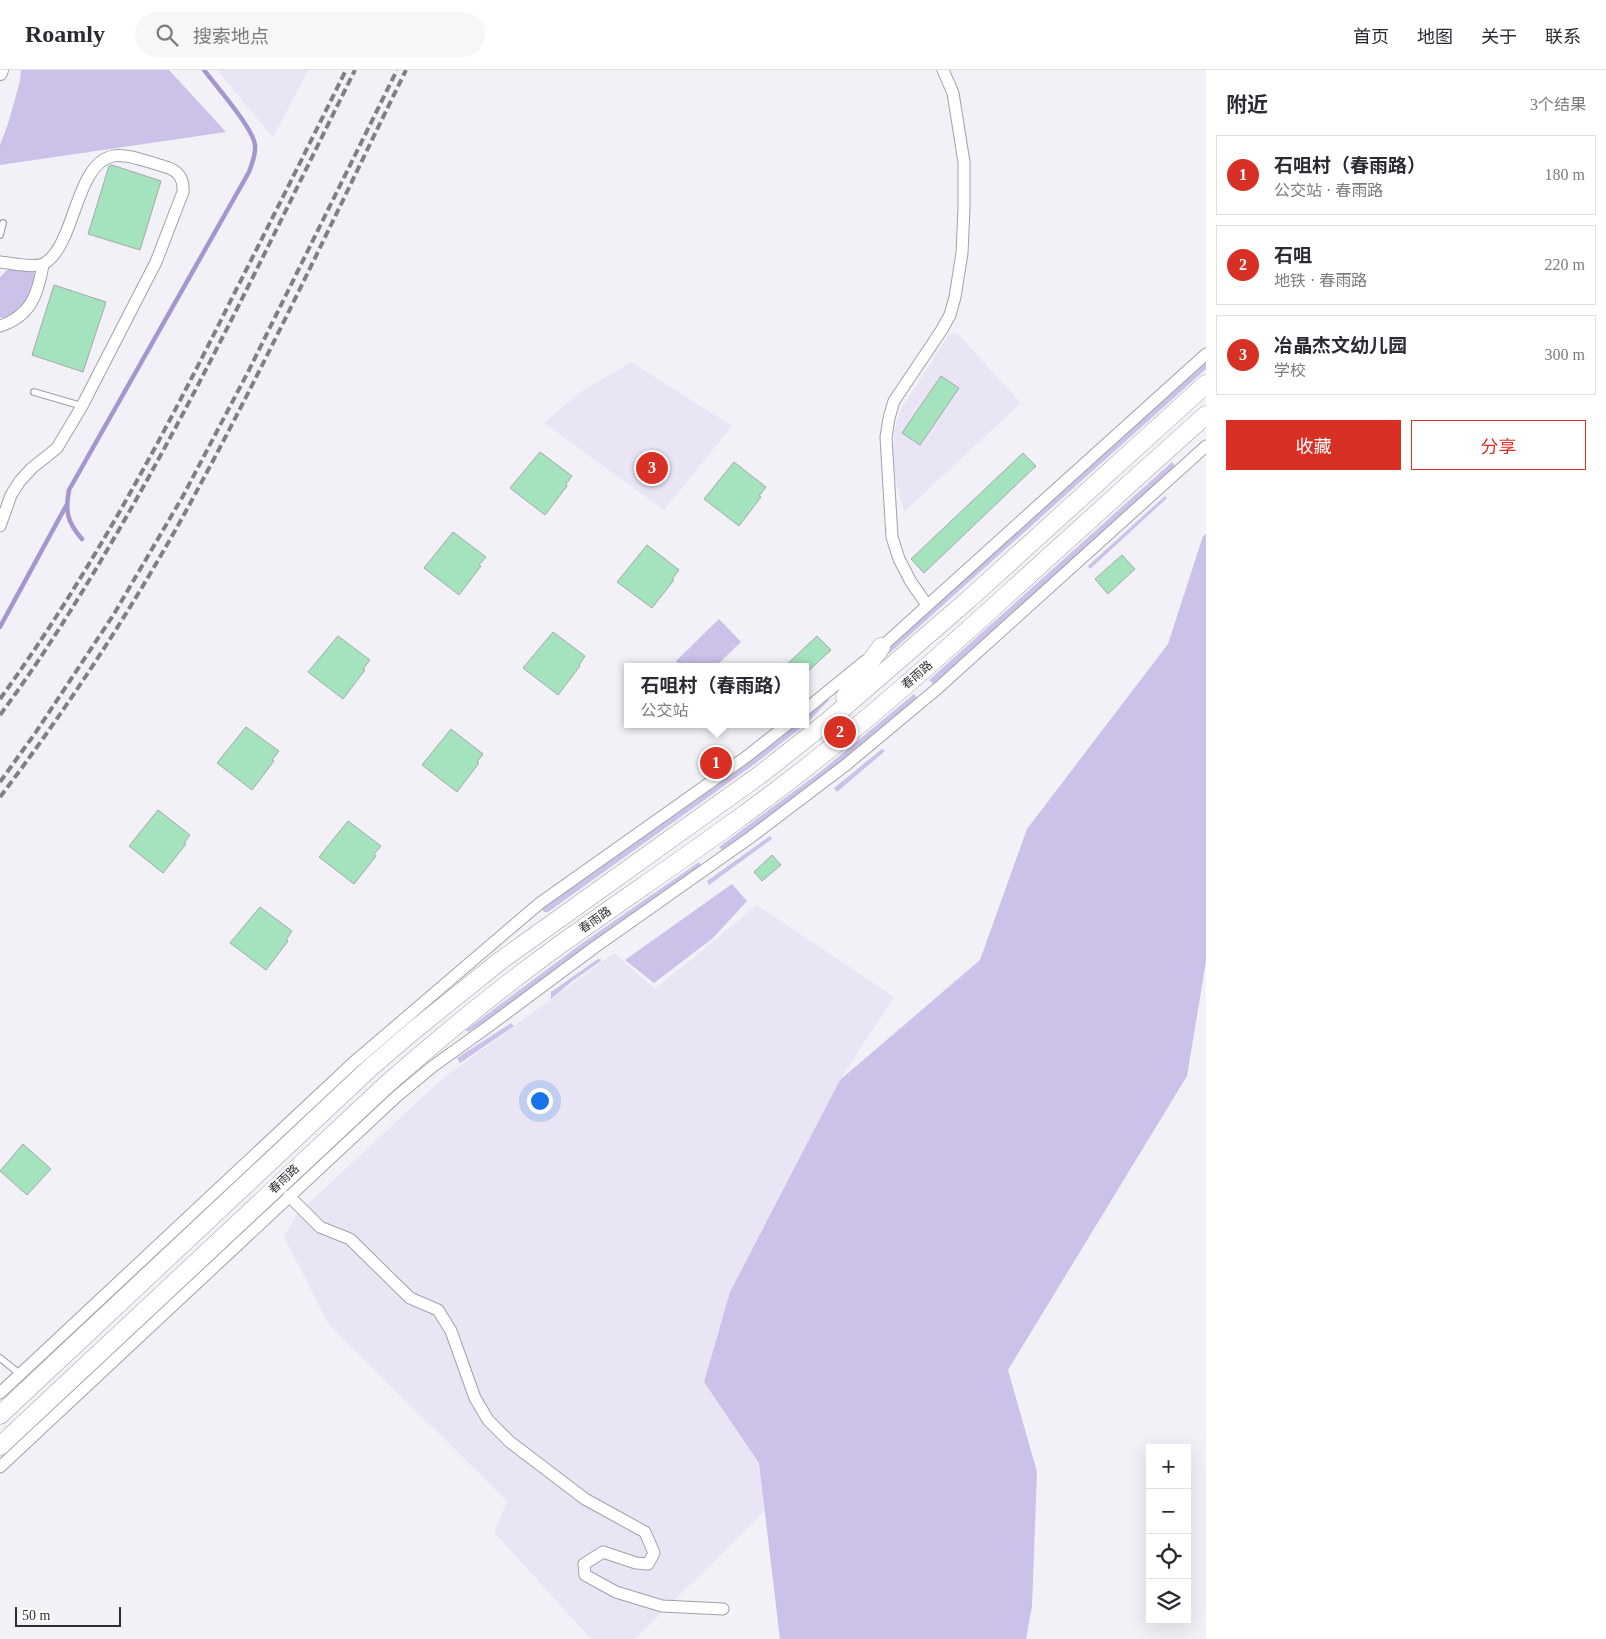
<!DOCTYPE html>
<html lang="zh">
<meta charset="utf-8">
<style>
body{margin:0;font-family:"Times New Roman","Noto Sans SC",serif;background:#f7f7f7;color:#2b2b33}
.controls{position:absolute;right:15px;bottom:15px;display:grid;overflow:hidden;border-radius:0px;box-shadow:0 5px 20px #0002}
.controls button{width:45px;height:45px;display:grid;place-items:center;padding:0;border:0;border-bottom:1px solid #e1e1e2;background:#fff;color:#2b2b33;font:25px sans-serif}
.scale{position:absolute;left:15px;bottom:12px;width:106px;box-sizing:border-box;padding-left:5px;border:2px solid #2e2d30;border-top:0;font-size:14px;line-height:18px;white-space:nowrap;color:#2e2d30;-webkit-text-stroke:4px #fff;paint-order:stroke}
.you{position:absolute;left:539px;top:1030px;width:18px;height:18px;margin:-12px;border:4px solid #fff;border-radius:50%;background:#1a73e8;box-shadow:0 0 0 8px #1a73e833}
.badge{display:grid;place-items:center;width:32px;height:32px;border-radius:50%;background:#d93025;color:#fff;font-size:16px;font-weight:700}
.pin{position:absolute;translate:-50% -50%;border:2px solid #fff;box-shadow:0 1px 5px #0006}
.popup{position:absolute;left:624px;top:593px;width:185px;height:65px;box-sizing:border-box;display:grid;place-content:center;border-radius:0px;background:#fff;filter:drop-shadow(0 1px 4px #0005);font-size:16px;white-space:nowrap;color:#7c7c81}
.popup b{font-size:19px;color:#2b2b33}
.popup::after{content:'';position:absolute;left:50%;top:100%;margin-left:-10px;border:10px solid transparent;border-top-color:#fff}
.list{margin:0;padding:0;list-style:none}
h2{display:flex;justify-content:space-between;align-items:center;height:65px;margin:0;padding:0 20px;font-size:21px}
h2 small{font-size:16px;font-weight:400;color:#7c7c81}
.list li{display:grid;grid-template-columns:32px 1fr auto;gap:15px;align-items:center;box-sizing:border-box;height:80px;margin:0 10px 10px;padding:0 10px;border:1px solid #e1e1e2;border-radius:0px}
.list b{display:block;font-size:19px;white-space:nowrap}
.list p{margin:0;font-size:16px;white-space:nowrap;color:#7c7c81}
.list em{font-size:16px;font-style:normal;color:#7c7c81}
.actions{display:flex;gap:10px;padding:15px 20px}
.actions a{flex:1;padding:11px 0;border:1px solid #d93025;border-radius:0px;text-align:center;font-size:18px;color:#d93025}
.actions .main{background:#d93025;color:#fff}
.icon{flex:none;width:28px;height:28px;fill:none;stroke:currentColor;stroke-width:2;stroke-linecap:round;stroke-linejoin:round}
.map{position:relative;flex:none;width:1206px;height:1569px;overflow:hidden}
header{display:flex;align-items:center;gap:30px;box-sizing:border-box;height:70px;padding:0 25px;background:#fff;border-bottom:1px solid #e1e1e2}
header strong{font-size:24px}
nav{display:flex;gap:28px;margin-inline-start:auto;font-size:18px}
.search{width:350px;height:45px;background:#f7f7f7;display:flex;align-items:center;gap:12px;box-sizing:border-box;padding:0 18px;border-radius:28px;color:#7c7c81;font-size:19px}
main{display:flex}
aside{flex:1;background:#fff}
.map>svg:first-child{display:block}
</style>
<header>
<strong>Roamly</strong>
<div class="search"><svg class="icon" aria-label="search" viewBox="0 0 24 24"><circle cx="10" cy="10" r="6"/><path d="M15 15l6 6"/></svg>搜索地点</div>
<nav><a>首页</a><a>地图</a><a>关于</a><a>联系</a></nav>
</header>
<main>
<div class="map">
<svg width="1206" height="1569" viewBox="0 0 1206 1569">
<rect width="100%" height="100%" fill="#f3f1f8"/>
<g fill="#e9e5f4">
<path d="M 217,0 L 308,0 L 273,68 Z"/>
<path d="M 950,263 L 958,264 L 1021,333 L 904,442 L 893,400 L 894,360 L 902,337 Z"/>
<path d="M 631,292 L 732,356 L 664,440 L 544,353 L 579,323 Z"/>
<path d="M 757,835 L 894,927 L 840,1010 L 730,1222 L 704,1312 L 759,1393 L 765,1441 L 635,1569 L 591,1569 L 494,1462 L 507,1431 L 329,1255 L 284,1167 L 297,1144 L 442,1009 L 614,883 L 655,919 Z"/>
</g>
<g fill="#cbc1e9">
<path d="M 21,0 L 169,0 L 226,62 L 0,95 L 0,75 L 8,54 L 20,11 Z"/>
<path d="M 24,198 L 34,202 L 37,210 L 27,234 L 9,247 L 2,248 L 0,247 L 0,207 L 7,200 Z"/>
<path d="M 1206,289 L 1206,299 L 882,590 L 881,590 L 897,568 Z"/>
<path d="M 1172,392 L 1177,398 L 934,615 L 929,610 Z"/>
<path d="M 1165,426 L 1167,428 L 1090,499 L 1088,496 Z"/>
<path d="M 1206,464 L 1206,891 L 1187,1006 L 1008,1300 L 1037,1402 L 1032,1536 L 1026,1569 L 780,1569 L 759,1393 L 704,1312 L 730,1222 L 840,1010 L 980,890 L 1027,759 L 1168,574 L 1203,466 Z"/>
<path d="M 719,549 L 741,572 L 715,597 L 682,597 L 676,591 Z"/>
<path d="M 914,624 L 917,628 L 824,706 L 723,781 L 719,777 L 820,702 Z"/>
<path d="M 827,628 L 829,630 L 807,653 L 756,693 L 548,842 L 544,842 L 542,839 L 544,836 L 752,688 L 794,654 L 805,654 L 805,646 Z"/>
<path d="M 882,679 L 885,681 L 837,722 L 834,718 Z"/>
<path d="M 770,766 L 772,769 L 709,815 L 707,811 Z"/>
<path d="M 699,792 L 702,797 L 493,947 L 468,962 L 466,960 L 581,874 Z"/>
<path d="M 732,814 L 747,831 L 713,868 L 654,913 L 625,890 Z"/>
<path d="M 598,889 L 602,890 L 571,912 L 551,929 L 551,922 Z"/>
<path d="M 511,953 L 514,956 L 460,993 L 457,988 Z"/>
</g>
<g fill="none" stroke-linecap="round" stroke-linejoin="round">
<g stroke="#a696ce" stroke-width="4.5">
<path d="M 82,469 C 67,452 65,441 69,420 L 249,102 C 252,93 256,85 255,75 C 253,58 216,16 204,0"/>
<path d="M 0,557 L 66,436"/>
</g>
</g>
<g fill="#a5e3be" stroke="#a3aaa5">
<path d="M 112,95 L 161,111 L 140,180 L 88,164 L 109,96 Z"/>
<path d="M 54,215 L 106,232 L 83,302 L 32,285 Z"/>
<path d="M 941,306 L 959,318 L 920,375 L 902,363 Z"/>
<path d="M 540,382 L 572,406 L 566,414 L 567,416 L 545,445 L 510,418 Z"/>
<path d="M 1023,383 L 1036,396 L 924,503 L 911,489 Z"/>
<path d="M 734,392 L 766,417 L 759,426 L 761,427 L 739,456 L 704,429 Z"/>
<path d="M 453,462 L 486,487 L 479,495 L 481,496 L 459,525 L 424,498 Z"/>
<path d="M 647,475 L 679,500 L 672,509 L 674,510 L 652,538 L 617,512 Z"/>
<path d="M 1122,485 L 1135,499 L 1108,524 L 1095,509 Z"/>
<path d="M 553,562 L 585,586 L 579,595 L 580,596 L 558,625 L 523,598 Z"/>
<path d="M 338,566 L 370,590 L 363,599 L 365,600 L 343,629 L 308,602 Z"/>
<path d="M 817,566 L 831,580 L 805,604 L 805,597 L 784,597 Z"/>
<path d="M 246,657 L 279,681 L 272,690 L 274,691 L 252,720 L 217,693 Z"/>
<path d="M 451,659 L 483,684 L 477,692 L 479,693 L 457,722 L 422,695 Z"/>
<path d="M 158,740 L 190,765 L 184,773 L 186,774 L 163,803 L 129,776 Z"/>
<path d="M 348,751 L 381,776 L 374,784 L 376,786 L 354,814 L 319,787 Z"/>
<path d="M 772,785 L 781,795 L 762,811 L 754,802 Z"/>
<path d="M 260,837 L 292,861 L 286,870 L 288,871 L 266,900 L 230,873 Z"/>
<path d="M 23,1074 L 51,1099 L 27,1125 L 0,1101 Z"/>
</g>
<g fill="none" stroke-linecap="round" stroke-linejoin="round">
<g stroke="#a2a1a8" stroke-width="8">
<g id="service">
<path d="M 0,165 L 3,153"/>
<path d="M 34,322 L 82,336"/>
<path d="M 0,1288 L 20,1304"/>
</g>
</g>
<g stroke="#a2a1a8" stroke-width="13">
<g id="minor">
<path d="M 0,192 C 11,193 36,199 45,193 C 76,173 75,94 113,86 C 127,83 151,93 166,97 C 179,101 184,109 183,122 L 156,192 L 82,336 L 57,378 L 32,398 L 20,411 L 11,425 L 0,456"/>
<path d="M 0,256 C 31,246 38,224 43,195"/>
<path d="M 927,535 L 911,512 L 899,489 L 892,467 L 886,367 L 889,348 L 894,331 L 941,261 L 950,245 L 955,227 L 962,183 L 964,138 L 964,92 L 953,23 L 943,0"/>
<path d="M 877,581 L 1206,284"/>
<path d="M 805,640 L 865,591"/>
<path d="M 289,1126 L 320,1157 L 350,1169 L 410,1228 L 438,1240 L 451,1261 L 475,1328 L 488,1350 L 510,1372 L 585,1429 L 645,1462 L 654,1483 L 648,1494 L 636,1493 L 603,1482 L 584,1494 L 585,1505 L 616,1522 L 662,1536 L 723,1539"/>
<path d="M 0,1323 L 354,992 L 520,850 L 540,833 L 746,687 L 788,654"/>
<path d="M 0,1397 L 396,1027 L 432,997 L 489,956 L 595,877 L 751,767 L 847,694 L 938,618 L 1206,376"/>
</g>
</g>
<g stroke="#a2a1a8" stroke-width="16">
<path id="tertiary" d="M 0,3 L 1,0"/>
</g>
<g stroke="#a2a1a8" stroke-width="19">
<g id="primary">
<path d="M 845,627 L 881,577"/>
<path d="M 0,1345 L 371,997 L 413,961 L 500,891 L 761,704 L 827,652 L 969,529 L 1206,314"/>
<path d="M 0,1376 L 387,1014 C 443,965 500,918 561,874 C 652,809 745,748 832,677 C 893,628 951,576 1009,523 C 1074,464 1140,404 1206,345"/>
</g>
</g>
<use href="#service" stroke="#fff" stroke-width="5.5"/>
<use href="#minor" stroke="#fff" stroke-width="11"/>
<use href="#tertiary" stroke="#fff" stroke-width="14"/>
<use href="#primary" stroke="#fff" stroke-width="18"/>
<g stroke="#807f83" stroke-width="4" stroke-dasharray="8 4" stroke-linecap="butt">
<path d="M 0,629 C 92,502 165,363 234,224 C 272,149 309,75 346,0"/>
<path d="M 0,645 C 46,583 86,517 124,451 C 208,304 280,151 355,0"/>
<path d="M 0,712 L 36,662 L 114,544 L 183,426 L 248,302 L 397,0"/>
<path d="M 0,727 C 70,635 138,530 193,428 C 269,288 336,143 406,0"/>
</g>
</g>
<g text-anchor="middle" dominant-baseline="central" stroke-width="4" stroke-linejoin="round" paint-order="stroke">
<g font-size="12" fill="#2e2d30" stroke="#fff">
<text transform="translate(917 605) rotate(-41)">春雨路</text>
<text transform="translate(595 850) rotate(-35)">春雨路</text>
<text transform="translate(284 1109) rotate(-43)">春雨路</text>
</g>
</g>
</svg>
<div class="controls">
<button>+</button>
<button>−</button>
<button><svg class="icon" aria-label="locate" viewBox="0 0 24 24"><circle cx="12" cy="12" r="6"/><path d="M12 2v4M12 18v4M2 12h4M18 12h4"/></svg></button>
<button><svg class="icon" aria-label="layers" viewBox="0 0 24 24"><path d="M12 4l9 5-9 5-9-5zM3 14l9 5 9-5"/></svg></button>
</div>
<div class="scale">50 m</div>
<div class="you"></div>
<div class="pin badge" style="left:716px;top:693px">1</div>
<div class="popup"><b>石咀村（春雨路）</b>公交站</div>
<div class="pin badge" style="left:840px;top:662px">2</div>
<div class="pin badge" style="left:652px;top:398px">3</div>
</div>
<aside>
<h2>附近<small>3个结果</small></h2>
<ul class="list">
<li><span class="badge">1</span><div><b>石咀村（春雨路）</b><p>公交站 · 春雨路</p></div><em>180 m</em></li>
<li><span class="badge">2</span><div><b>石咀</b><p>地铁 · 春雨路</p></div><em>220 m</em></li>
<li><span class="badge">3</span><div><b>冶晶杰文幼儿园</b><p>学校</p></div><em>300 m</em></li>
</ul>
<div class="actions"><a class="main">收藏</a><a>分享</a></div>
</aside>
</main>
